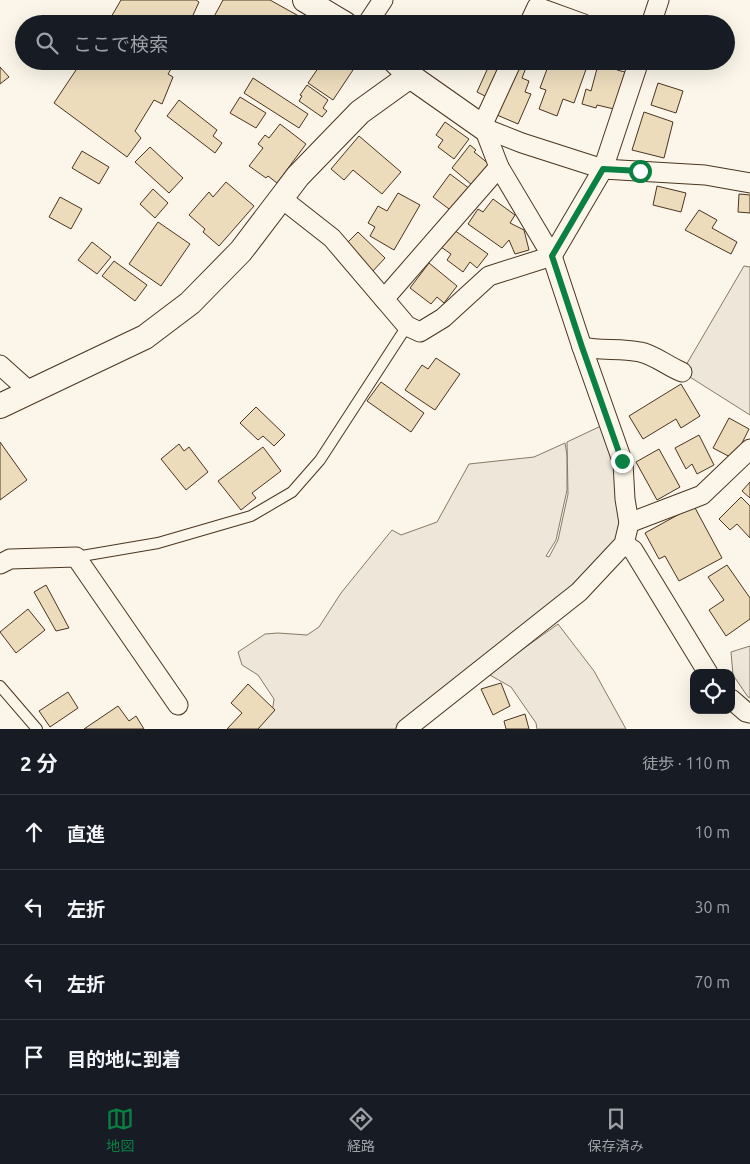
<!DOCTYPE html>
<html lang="ja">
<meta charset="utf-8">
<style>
body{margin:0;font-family:Ubuntu,"Noto Sans JP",sans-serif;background:#20242c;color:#f1f3f6}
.controls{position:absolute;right:15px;bottom:15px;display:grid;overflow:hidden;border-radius:10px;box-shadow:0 5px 20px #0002}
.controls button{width:45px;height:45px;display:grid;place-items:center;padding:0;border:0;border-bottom:1px solid #363941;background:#171b24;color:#f1f3f6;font:25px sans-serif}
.stop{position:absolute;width:15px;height:15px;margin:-11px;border:4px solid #0b8043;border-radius:50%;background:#fff}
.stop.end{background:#0b8043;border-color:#fff;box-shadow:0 1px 5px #0008}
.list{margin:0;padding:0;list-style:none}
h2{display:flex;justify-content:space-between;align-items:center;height:65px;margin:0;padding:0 20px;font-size:21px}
h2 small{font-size:16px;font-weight:400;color:#9ea1a6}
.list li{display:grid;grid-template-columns:32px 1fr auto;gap:15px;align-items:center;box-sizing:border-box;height:75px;padding:0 20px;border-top:1px solid #363941}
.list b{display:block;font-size:19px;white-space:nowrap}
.list em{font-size:16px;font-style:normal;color:#9ea1a6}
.icon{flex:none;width:28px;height:28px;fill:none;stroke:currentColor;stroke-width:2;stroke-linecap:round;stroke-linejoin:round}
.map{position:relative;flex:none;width:750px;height:729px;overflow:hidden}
.search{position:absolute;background:#171b24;box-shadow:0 5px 20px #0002;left:15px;right:15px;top:15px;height:55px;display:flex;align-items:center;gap:12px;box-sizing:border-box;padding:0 18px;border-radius:28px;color:#9ea1a6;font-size:19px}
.sheet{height:365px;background:#171b24}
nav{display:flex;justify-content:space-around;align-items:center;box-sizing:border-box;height:70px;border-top:1px solid #363941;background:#171b24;font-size:14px;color:#9ea1a6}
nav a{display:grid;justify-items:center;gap:2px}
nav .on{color:#0b8043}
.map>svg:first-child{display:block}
</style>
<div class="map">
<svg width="750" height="729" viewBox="0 0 750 729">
<rect width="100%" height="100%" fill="#fbf6e9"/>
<g fill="#ede6d9" stroke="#887966">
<path d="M 744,266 L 750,267 L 750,415 L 682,372 Z"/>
<path d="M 603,425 L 622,461 L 620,542 L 523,636 L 406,729 L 255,729 L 272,713 L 274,699 L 258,675 L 242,665 L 238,652 L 265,634 L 278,633 L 307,635 L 319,627 L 341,593 L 392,530 L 401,535 L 437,522 L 469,464 L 534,457 L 565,443 L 567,455 L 567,490 L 556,540 L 546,556 L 549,557 L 558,540 L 568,494 L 567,442 Z"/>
<path d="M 558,624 L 594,671 L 626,729 L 537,729 L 536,723 L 511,687 L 488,674 Z"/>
<path d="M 750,646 L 750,698 L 748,697 L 733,675 L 731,652 Z"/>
</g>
<g fill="#ecdcbc" stroke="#4a3520">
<path d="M 121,0 L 196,0 L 199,2 L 189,24 L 107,24 Z"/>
<path d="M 223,0 L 270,0 L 313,24 L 249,24 L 252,20 L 248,17 L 244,24 L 210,24 Z"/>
<path d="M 477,16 L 494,24 L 473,24 Z"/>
<path d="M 82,61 L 176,61 L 168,74 L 173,77 L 162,104 L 154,100 L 135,131 L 141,138 L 127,157 L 54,103 Z"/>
<path d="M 323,61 L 359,61 L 333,100 L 308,83 Z"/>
<path d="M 491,61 L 506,61 L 489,98 L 477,92 Z"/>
<path d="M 550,61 L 589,61 L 574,103 L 563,99 L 557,116 L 539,109 L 546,90 L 540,88 Z"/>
<path d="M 599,61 L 619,61 L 617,70 L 625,72 L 614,109 L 597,105 L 596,108 L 582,104 L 586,89 L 591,91 Z"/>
<path d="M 519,62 L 527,65 L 522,78 L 529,81 L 525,92 L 531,94 L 518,124 L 497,115 Z"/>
<path d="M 0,67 L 9,77 L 0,84 Z"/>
<path d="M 253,78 L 308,114 L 299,128 L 244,93 Z"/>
<path d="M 658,83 L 683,91 L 676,113 L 651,105 Z"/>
<path d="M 307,85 L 328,100 L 323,108 L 327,111 L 322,117 L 299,101 L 302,96 L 300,95 Z"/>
<path d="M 240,97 L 266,113 L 256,128 L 230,113 Z"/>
<path d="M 179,100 L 217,130 L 213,136 L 222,143 L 215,153 L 167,116 Z"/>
<path d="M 644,112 L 673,122 L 664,158 L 632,150 Z"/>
<path d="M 445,122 L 469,139 L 454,159 L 438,147 L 443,140 L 436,135 Z"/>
<path d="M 280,124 L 306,144 L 277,183 L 268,176 L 266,178 L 249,166 L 263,148 L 258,144 L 265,135 L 269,138 Z"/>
<path d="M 359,136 L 401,172 L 382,194 L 353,170 L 344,180 L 331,169 Z"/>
<path d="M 470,145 L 476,150 L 474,152 L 489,164 L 472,185 L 452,168 Z"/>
<path d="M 150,147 L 183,178 L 169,193 L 135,162 Z"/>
<path d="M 82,151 L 109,167 L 99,184 L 72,168 Z"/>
<path d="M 450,174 L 470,189 L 453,212 L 433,197 Z"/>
<path d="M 226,182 L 254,206 L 219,246 L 203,232 L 205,229 L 189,215 L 209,192 L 213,197 Z"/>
<path d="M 657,186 L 686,193 L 681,212 L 653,205 Z"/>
<path d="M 153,189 L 168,203 L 155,218 L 140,204 Z"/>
<path d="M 398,193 L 420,205 L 394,250 L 370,236 L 375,227 L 368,223 L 378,206 L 387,211 Z"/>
<path d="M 739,194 L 750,195 L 750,213 L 738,212 Z"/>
<path d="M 60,197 L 82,209 L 71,229 L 49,217 Z"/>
<path d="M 493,199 L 515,215 L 510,223 L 524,230 L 529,250 L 515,254 L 509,240 L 502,248 L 468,224 L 478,209 L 483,212 Z"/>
<path d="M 699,210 L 717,220 L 712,228 L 737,242 L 731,254 L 685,230 Z"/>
<path d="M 158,222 L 190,244 L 161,286 L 129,264 Z"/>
<path d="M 454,230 L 488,254 L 477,268 L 470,262 L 463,272 L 447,260 L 451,254 L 441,247 Z"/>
<path d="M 358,232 L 385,258 L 372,272 L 345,245 Z"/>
<path d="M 92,242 L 111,257 L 97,274 L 78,260 Z"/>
<path d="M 114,261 L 147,285 L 135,301 L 102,276 Z"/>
<path d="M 429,263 L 457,286 L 444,303 L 437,297 L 431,304 L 410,288 Z"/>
<path d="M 436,358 L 460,374 L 435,410 L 405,390 L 422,365 L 428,369 Z"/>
<path d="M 381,382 L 424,413 L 411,432 L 367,401 Z"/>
<path d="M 681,384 L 700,416 L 681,428 L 676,419 L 643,439 L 629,416 Z"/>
<path d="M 256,407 L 285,435 L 274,446 L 263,436 L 258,440 L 240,423 Z"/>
<path d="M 729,418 L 749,429 L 734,459 L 713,448 Z"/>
<path d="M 699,435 L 714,465 L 697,474 L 692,464 L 686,469 L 675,448 Z"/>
<path d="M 0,442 L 27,480 L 0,500 Z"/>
<path d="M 179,444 L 184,451 L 189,447 L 208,472 L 186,490 L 161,459 Z"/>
<path d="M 263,447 L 281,471 L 252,493 L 256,498 L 241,510 L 218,481 Z"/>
<path d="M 659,449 L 680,487 L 657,500 L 636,462 Z"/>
<path d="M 750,482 L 750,498 L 742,491 Z"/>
<path d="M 741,497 L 750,506 L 750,538 L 737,524 L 730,530 L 719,519 Z"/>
<path d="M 694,506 L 722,558 L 679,581 L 665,556 L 659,559 L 645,533 Z"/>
<path d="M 727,565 L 750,598 L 750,619 L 726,636 L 709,610 L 724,600 L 708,577 Z"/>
<path d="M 46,585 L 69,628 L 56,631 L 34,592 Z"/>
<path d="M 28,609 L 45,630 L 16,653 L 0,632 Z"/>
<path d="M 501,683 L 510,706 L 493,715 L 481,689 Z"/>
<path d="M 248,684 L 275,710 L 258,729 L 227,729 L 242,713 L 231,703 Z"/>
<path d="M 68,692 L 78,708 L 50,727 L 39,711 Z"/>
<path d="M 118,706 L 129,721 L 136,716 L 144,729 L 84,729 Z"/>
<path d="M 525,714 L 529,729 L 506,729 L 504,721 Z"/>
</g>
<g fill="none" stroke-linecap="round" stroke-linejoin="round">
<g stroke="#4a3520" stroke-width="12">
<g id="service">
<path d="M 76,557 L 158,543 L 251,516 L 292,492 L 320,460 L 407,326"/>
<path d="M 0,686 L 37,729"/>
</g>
</g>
<g stroke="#4a3520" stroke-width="21">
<g id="minor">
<path d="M 367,24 L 383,0"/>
<path d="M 529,24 L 537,7 L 584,24"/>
<path d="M 651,24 L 659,0"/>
<path d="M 482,126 L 512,61"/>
<path d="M 484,128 L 522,143 L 603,169 L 705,175 L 750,183"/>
<path d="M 281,198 L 332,238 L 407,326 L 420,332 L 443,318 L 489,276 L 552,256 L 603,169 L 639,61"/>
<path d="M 384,299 L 499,167"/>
<path d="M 582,347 C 601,351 620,348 640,352 C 653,354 669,367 682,372"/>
<path d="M 0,365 L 29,391"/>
<path d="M 629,523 L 702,495 L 750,449"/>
<path d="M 624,544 L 633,550 L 708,673"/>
<path d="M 0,564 L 10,559 L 76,557 L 178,705"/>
<path d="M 731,699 L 746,712 L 750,713"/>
<path d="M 406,729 L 579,592 L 624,544 L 629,523 L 625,499 L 623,463 L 582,347 L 552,256 L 499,167 L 484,128"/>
</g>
</g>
<g stroke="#4a3520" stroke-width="26">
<g id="tertiary">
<path d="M 305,0 L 345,24"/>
<path d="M 395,61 L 410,76 L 484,128"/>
<path d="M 0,406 L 145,337 L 190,303 L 241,251 L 298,176 L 360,112 L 410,76"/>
</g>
</g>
<use href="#service" stroke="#fbf6e9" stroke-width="10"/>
<use href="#minor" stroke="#fbf6e9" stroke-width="19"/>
<use href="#tertiary" stroke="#fbf6e9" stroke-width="24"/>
</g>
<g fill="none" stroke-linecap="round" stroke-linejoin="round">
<path stroke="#0b8043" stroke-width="6" d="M 622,461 L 582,347 L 552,256 L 603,169 L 640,171"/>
</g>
</svg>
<div class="controls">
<button><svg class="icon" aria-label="locate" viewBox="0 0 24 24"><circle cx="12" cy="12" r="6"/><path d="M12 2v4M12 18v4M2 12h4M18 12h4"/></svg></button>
</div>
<div class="stop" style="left:640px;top:171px"></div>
<div class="stop end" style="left:622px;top:461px"></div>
<div class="search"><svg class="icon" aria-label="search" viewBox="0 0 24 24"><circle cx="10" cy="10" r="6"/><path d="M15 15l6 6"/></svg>ここで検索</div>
</div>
<section class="sheet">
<h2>2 分<small>徒歩 · 110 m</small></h2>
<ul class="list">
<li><svg class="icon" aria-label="ahead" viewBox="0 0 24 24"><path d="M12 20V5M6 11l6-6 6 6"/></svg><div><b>直進</b></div><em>10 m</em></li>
<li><svg class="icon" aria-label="left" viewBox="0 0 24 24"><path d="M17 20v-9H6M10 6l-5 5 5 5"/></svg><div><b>左折</b></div><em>30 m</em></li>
<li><svg class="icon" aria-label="left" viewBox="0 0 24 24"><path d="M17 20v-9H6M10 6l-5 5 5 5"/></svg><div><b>左折</b></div><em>70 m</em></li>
<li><svg class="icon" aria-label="arrive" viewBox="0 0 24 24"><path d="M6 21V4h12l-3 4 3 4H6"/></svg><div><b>目的地に到着</b></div></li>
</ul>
</section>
<nav>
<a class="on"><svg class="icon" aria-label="map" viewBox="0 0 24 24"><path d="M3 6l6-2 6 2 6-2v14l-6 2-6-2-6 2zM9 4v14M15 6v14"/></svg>地図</a>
<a><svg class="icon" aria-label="directions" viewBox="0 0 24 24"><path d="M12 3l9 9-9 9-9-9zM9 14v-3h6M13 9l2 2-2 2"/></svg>経路</a>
<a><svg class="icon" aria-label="saved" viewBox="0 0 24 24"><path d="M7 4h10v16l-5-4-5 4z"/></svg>保存済み</a>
</nav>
